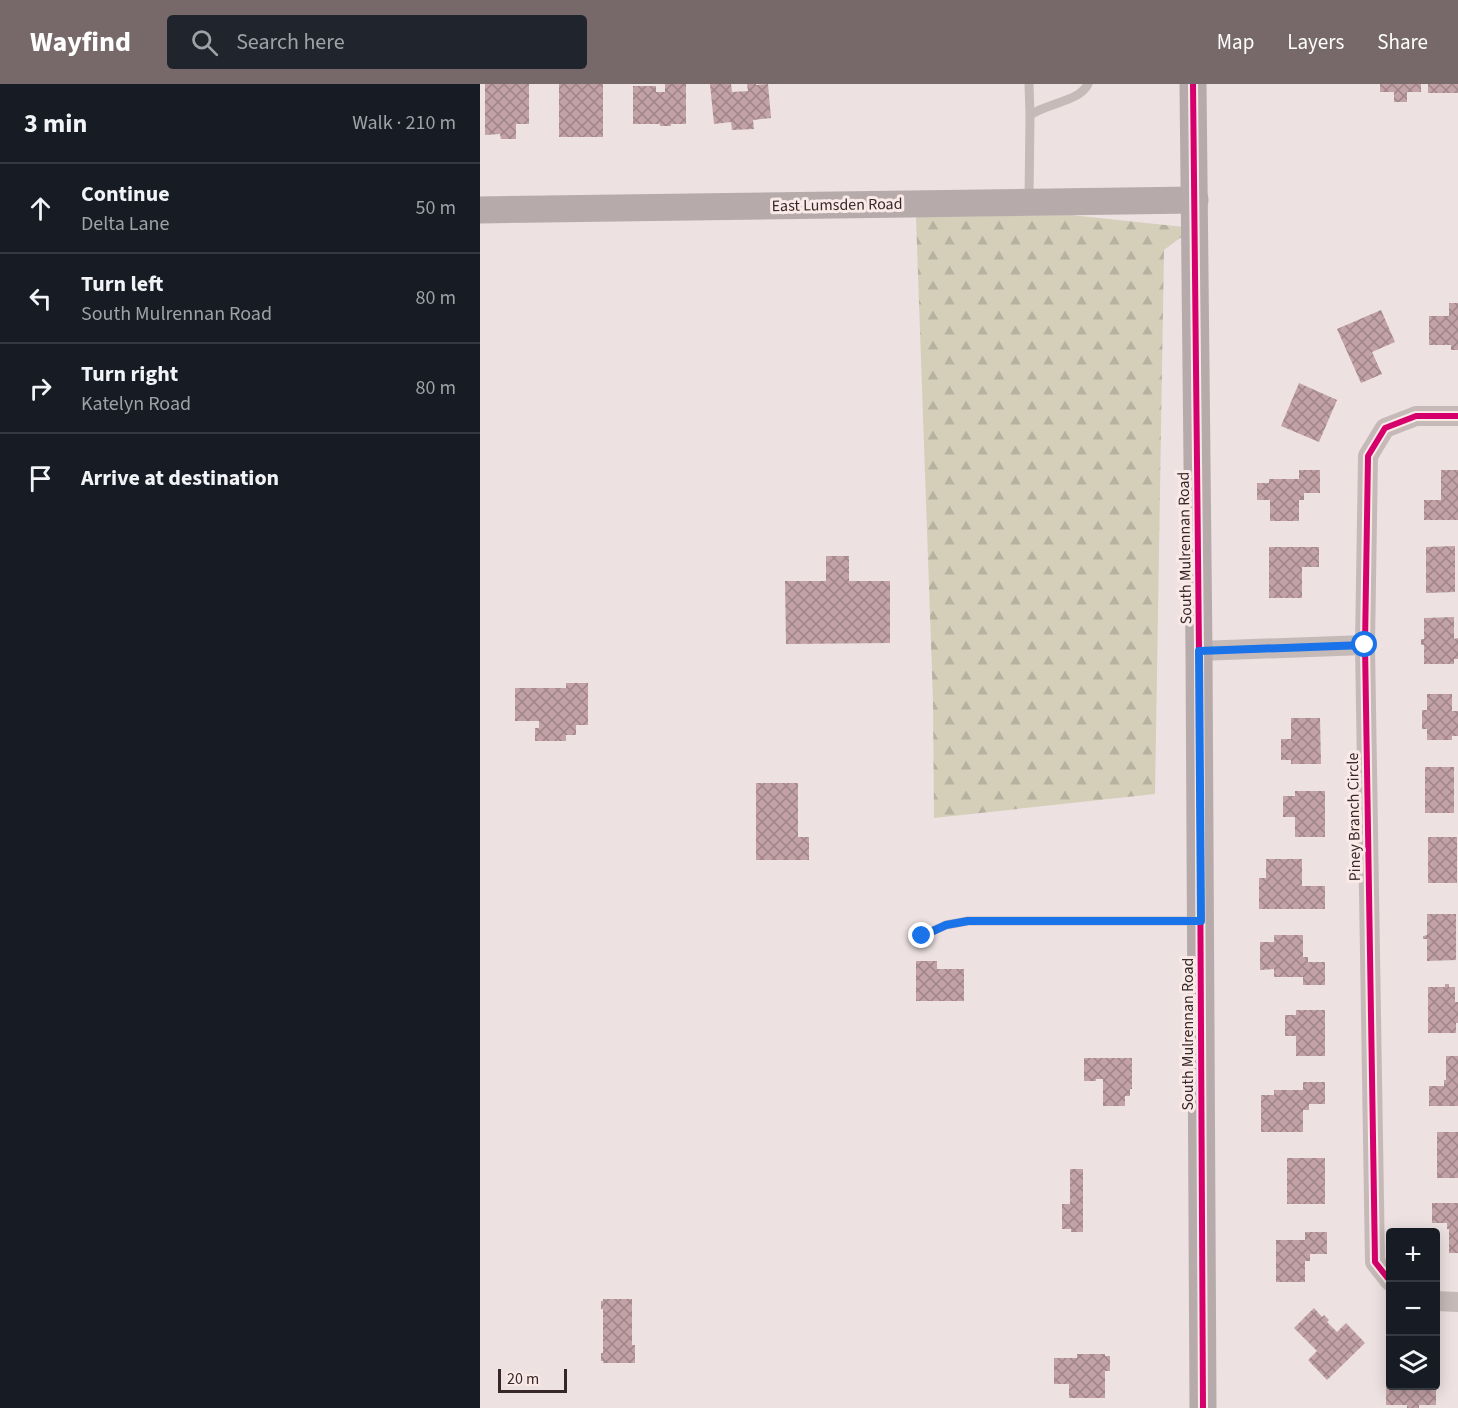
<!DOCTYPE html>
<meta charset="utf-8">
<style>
body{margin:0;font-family:"Source Sans 3",sans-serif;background:#20242c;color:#f1f3f6}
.controls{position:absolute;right:18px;bottom:18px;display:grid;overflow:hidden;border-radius:6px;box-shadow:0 3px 15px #0003}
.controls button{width:54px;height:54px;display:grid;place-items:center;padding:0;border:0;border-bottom:2px solid #363941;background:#171b24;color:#f1f3f6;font:30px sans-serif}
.scale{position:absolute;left:18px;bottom:15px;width:69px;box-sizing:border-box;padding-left:6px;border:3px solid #372729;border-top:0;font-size:16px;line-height:21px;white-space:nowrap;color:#372729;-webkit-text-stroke:4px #faeae7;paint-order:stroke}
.stop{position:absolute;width:18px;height:18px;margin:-14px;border:4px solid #1a73e8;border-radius:50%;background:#fff}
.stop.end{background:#1a73e8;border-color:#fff;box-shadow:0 2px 6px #0008}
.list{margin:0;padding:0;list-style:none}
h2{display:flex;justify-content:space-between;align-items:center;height:78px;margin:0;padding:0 24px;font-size:26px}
h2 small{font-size:20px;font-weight:400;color:#9ea1a6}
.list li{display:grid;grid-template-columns:39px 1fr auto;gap:18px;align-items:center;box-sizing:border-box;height:90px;padding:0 24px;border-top:2px solid #363941}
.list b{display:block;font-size:22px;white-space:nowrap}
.list p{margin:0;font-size:20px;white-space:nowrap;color:#9ea1a6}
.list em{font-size:20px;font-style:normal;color:#9ea1a6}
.icon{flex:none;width:33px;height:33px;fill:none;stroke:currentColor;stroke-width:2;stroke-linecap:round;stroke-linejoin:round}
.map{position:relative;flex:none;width:978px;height:1324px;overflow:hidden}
header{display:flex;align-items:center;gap:36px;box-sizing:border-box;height:84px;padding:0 30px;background:#776869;color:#fff}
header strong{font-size:28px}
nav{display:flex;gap:33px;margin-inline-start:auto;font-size:21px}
.search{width:420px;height:54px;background:#20242c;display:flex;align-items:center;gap:15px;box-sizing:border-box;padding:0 21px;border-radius:6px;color:#9ea1a6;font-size:22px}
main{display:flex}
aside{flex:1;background:#171b24}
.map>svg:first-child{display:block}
</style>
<header>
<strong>Wayfind</strong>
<div class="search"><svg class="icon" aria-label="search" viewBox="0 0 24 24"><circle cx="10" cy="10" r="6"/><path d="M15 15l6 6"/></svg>Search here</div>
<nav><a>Map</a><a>Layers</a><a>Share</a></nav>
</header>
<main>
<aside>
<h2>3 min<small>Walk · 210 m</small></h2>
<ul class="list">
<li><svg class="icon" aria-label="ahead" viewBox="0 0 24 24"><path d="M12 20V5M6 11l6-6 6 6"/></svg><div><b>Continue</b><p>Delta Lane</p></div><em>50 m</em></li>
<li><svg class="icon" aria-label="left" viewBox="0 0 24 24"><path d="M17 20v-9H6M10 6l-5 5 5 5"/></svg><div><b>Turn left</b><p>South Mulrennan Road</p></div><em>80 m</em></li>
<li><svg class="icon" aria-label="right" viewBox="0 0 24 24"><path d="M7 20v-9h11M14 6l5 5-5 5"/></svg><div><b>Turn right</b><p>Katelyn Road</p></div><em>80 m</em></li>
<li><svg class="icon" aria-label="arrive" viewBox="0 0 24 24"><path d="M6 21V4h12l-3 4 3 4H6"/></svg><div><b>Arrive at destination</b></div></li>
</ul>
</aside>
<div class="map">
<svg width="978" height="1324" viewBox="0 0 978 1324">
<defs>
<pattern id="forest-firs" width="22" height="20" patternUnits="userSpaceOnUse" patternTransform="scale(1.5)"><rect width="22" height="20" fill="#d5cfba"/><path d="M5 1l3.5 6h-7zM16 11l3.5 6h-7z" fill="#b7b2a0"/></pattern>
<pattern id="building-cross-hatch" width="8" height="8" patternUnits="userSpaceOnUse" patternTransform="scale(1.5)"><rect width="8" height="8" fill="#c2a2a6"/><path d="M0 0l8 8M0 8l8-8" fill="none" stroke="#9e8487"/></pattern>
</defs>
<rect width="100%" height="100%" fill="#ede2e1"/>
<path fill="url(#forest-firs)" d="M 591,131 L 704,143 L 704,151 L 684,166 L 675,710 L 454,734 L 453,617 L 436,133 Z"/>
<g fill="url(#building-cross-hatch)">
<path d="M 5,0 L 49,0 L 49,40 L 36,40 L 36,55 L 21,55 L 20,50 L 5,51 Z"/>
<rect x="79" y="0" width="44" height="53"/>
<path d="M 185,0 L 206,0 L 206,40 L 191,40 L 191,42 L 180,42 L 180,40 L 153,40 L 153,2 L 176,2 L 176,8 L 185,8 Z"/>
<path d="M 230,0 L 251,0 L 252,8 L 268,7 L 267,0 L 276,0 L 276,1 L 288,0 L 291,34 L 273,36 L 274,45 L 252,46 L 251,38 L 234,40 Z"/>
<path d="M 900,0 L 941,0 L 941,8 L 927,8 L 927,18 L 914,18 L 914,8 L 900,8 Z"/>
<rect x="948" y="0" width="30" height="9"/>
<path d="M 969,219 L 978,219 L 978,266 L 971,266 L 971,261 L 949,261 L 949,232 L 969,232 Z"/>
<path d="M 901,226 L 915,258 L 892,268 L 902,290 L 881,299 L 857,245 Z"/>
<path d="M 819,299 L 857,316 L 839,358 L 801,342 Z"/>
<path d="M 819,386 L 840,386 L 840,409 L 824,409 L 824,416 L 819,416 L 819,437 L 790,437 L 790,416 L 777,416 L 777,399 L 789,399 L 789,395 L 819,395 Z"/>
<path d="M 961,386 L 978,386 L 978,436 L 944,436 L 944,416 L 961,416 Z"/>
<path d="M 975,462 L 975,508 L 946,509 L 946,463 Z"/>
<path d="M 789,463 L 839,463 L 839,483 L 822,483 L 822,514 L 789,514 Z"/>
<path d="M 346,472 L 369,472 L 369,497 L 410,497 L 410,559 L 306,560 L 305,497 L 346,497 Z"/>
<path d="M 974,533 L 974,555 L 978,554 L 978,575 L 974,575 L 974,580 L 944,580 L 944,561 L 941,561 L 941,555 L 944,555 L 944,534 Z"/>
<path d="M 86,599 L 108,599 L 108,641 L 96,641 L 96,651 L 86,651 L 86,657 L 55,657 L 55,644 L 59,644 L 59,637 L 35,637 L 35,604 L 86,604 Z"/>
<path d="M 947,610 L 972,610 L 972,627 L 978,627 L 978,652 L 972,652 L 972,656 L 947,656 L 947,645 L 942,645 L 942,626 L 947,626 Z"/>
<path d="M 811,634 L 840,634 L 841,680 L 811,680 L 811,676 L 801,676 L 801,655 L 811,655 Z"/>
<rect x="945" y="683" width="29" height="46"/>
<path d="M 276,699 L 318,699 L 318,753 L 329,753 L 329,776 L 276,776 Z"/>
<path d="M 815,707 L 845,707 L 845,753 L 815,753 L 815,733 L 803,733 L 803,712 L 815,712 Z"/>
<rect x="948" y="753" width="29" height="46"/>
<path d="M 786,775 L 822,775 L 822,802 L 845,802 L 845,825 L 779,825 L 779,794 L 786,794 Z"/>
<path d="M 947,830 L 976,830 L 976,876 L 947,877 L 947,855 L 943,855 L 943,852 L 947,851 Z"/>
<path d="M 794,851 L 823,851 L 823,873 L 828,873 L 828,878 L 845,878 L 845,901 L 823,901 L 823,893 L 794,893 L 794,885 L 780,886 L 780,858 L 794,858 Z"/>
<path d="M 436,877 L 457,877 L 457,885 L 484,885 L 484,917 L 436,917 Z"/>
<path d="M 965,900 L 969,900 L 969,903 L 975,903 L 975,918 L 978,918 L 978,939 L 976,939 L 976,949 L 948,949 L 948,903 L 965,903 Z"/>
<path d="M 816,926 L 845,926 L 845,972 L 816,972 L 816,952 L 805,952 L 805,931 L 816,931 Z"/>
<path d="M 966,972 L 978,972 L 978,1022 L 949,1022 L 949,1002 L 964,1002 L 964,996 L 966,996 Z"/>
<path d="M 604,974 L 652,974 L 652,1005 L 650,1005 L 650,1012 L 645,1012 L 645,1022 L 623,1022 L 623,995 L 616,995 L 616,997 L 604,997 Z"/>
<path d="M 823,998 L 845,998 L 845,1020 L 829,1020 L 829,1026 L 823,1026 L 823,1048 L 781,1048 L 781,1011 L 794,1011 L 794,1006 L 823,1006 Z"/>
<rect x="957" y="1048" width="21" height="46"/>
<rect x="807" y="1074" width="38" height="46"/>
<path d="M 590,1085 L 603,1085 L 603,1148 L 591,1148 L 591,1145 L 582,1145 L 582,1120 L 590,1120 Z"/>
<path d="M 952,1119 L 978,1119 L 978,1169 L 969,1169 L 969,1145 L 967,1145 L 967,1139 L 952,1139 Z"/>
<path d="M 825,1148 L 847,1148 L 847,1170 L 830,1170 L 830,1177 L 825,1177 L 825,1198 L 796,1198 L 796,1156 L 825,1156 Z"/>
<path d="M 123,1215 L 152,1215 L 152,1261 L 155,1261 L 155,1279 L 123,1279 L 123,1277 L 121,1277 L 121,1269 L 123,1269 L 123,1225 L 121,1225 L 121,1217 L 123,1217 Z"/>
<path d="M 834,1224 L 842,1233 L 844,1231 L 849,1236 L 847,1238 L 857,1248 L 866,1239 L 885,1259 L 847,1296 L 828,1276 L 837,1267 L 814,1244 Z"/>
<path d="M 597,1270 L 625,1270 L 625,1272 L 630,1272 L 630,1287 L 625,1287 L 625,1314 L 589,1314 L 589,1300 L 574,1300 L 574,1274 L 597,1274 Z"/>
<path d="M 906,1288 L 910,1288 L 910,1302 L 956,1302 L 956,1321 L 939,1321 L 939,1324 L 927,1324 L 927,1321 L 906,1321 Z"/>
</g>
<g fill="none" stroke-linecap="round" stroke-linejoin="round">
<g stroke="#c6bab9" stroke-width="9">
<path d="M 549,0 L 550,31"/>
<path d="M 549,115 L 550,31 C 555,28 561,25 567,23 C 581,17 601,14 608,0"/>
<path d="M 442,852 L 466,841 L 488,837 L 719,837"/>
</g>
<g stroke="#c6bab9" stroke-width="20">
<path d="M 719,567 L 885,561"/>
<path d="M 910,1197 L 895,1178 L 885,561 L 888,372 L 905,344 L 936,332 L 978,332"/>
<path d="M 956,1217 L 978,1218"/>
</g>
<g stroke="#b7aaaa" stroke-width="27">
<path d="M 713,0 L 719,567 L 723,1324"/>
<path d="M 0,126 L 715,116"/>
</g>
<g stroke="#faeae7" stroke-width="10">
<g id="cycleway">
<path d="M 713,0 L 719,567 L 723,1324"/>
<path d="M 910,1197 L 895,1178 L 885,561 L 888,372 L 905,344 L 936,332 L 978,332"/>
</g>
</g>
<use href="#cycleway" stroke="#d6006c" stroke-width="6"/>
</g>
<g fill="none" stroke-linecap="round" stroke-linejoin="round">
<path stroke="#1a73e8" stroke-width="8" d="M 442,852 L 466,841 L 488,837 L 721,837 L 719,567 L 885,561"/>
</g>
<g text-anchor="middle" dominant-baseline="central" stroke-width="6" stroke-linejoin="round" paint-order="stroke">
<g font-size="16" fill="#372729" stroke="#faeae7">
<text transform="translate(357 121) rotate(-1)">East Lumsden Road</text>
<text transform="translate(705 464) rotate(-91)">South Mulrennan Road</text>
<text transform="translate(874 733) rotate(-91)">Piney Branch Circle</text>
<text transform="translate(708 950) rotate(-90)">South Mulrennan Road</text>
</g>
</g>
</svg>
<div class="controls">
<button>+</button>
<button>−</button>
<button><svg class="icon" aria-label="layers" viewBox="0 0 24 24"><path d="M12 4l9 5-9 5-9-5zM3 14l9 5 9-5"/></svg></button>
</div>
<div class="scale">20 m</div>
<div class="stop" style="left:885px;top:561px"></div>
<div class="stop end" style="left:442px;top:852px"></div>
</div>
</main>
